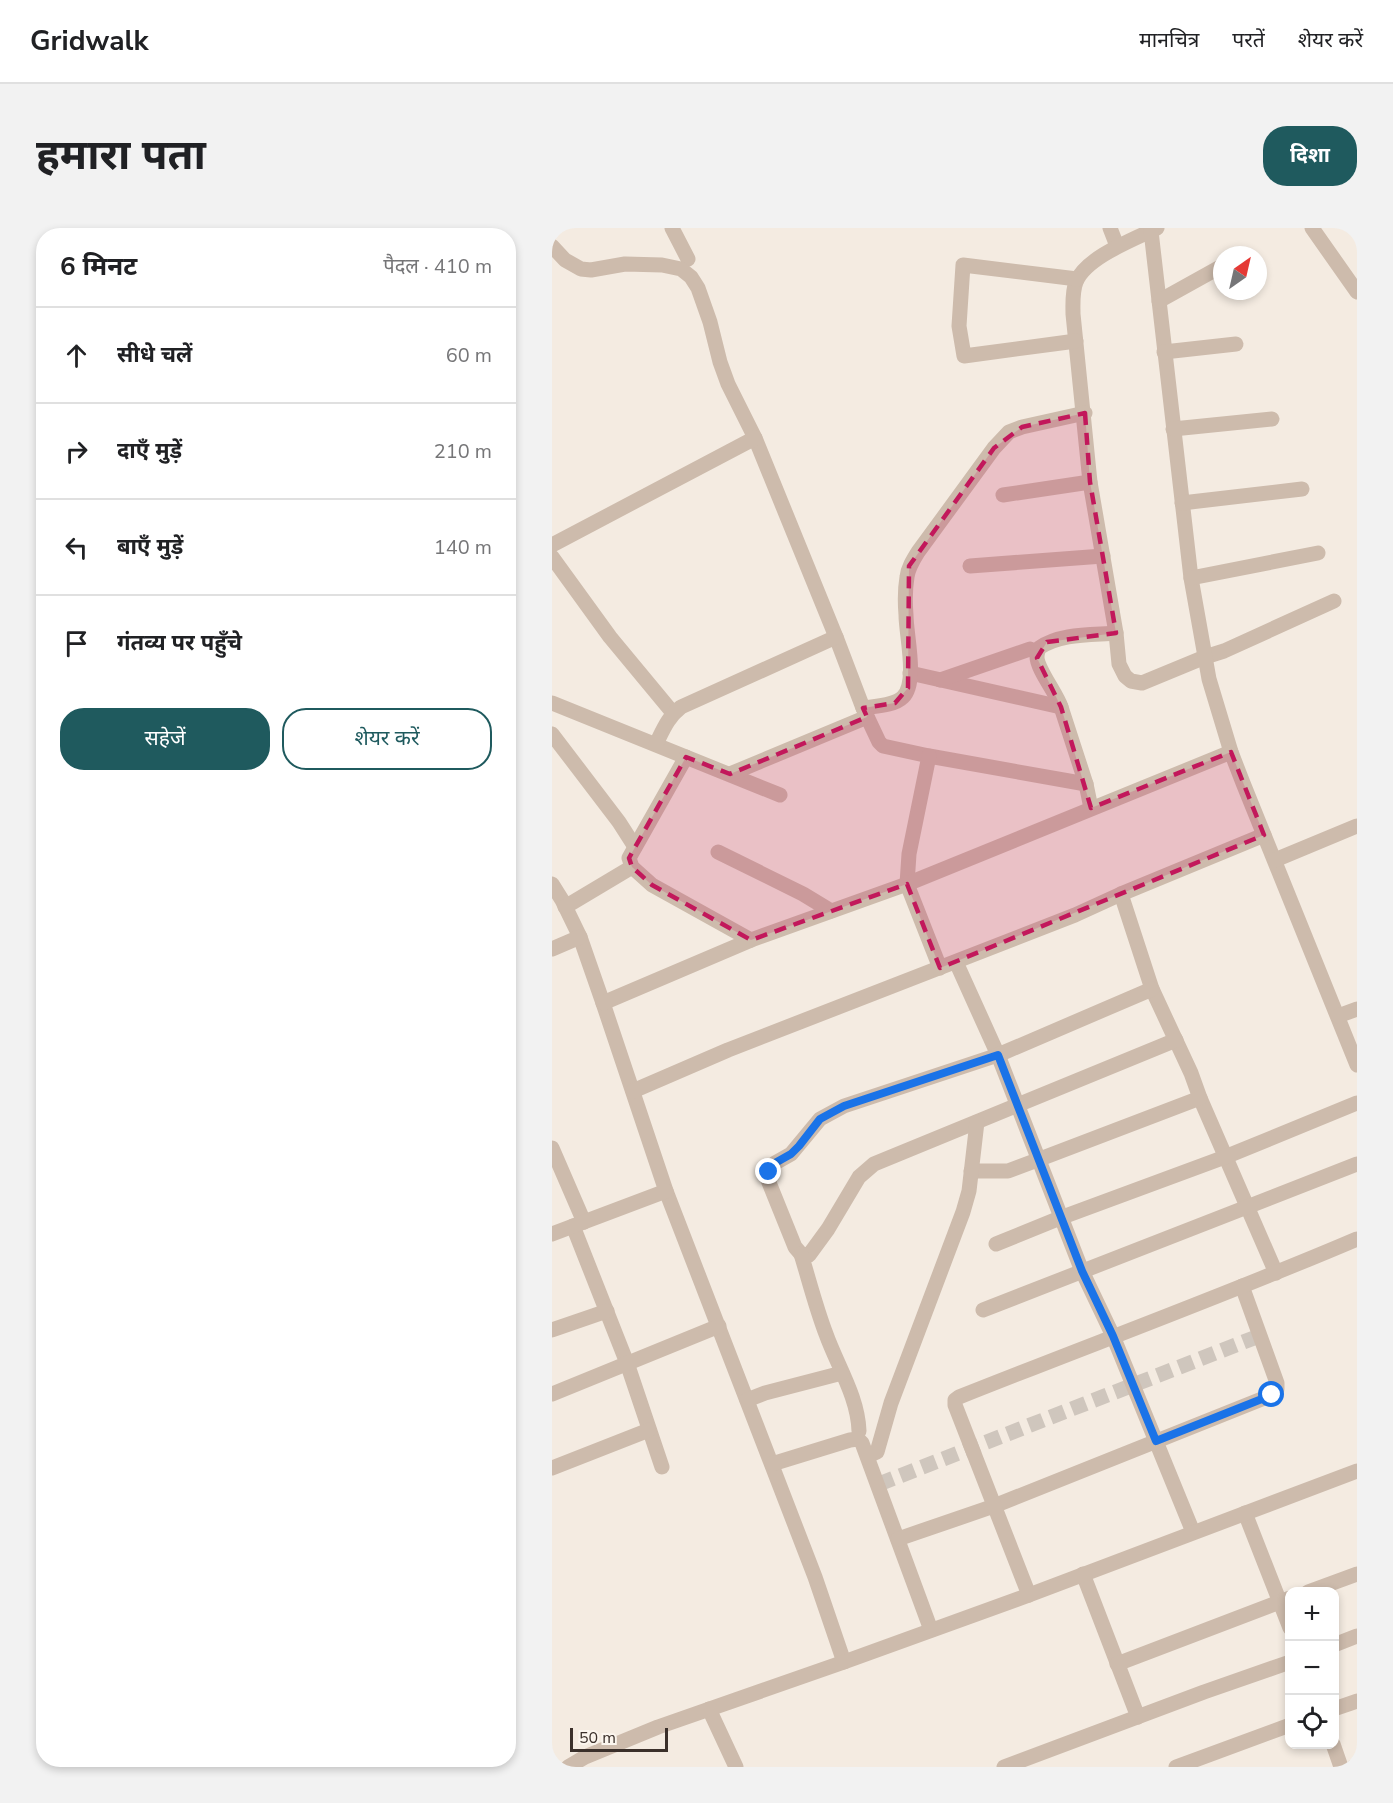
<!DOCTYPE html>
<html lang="hi">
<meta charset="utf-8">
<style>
body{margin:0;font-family:"Nunito Sans","Noto Sans Devanagari",sans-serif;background:#f2f2f2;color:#202124}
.controls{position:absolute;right:18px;bottom:18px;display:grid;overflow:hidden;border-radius:12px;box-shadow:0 3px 9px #0003}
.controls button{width:54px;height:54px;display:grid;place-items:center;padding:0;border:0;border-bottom:2px solid #e0e0e0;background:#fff;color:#202124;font:30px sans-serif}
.compass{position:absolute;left:661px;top:18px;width:54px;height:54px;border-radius:50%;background:#fff;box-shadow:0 3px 9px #0003;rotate:34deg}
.scale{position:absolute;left:18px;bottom:15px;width:98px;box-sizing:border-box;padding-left:6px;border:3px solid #3b302b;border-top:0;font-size:16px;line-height:21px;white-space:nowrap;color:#3b302b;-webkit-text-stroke:4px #fbf5ee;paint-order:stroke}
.stop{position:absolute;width:18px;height:18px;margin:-14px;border:4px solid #1a73e8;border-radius:50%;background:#fff}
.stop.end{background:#1a73e8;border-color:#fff;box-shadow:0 2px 6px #0008}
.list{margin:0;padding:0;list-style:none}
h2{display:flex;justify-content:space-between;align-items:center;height:78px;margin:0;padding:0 24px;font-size:26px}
h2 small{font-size:20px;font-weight:400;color:#757577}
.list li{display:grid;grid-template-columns:39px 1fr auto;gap:18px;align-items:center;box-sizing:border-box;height:96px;padding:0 24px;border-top:2px solid #e0e0e0}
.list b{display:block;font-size:22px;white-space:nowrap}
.list em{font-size:20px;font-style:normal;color:#757577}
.actions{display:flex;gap:12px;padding:18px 24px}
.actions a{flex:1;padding:14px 0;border:2px solid #1f5a5e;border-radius:24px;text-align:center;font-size:21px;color:#1f5a5e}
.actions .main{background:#1f5a5e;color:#fff}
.icon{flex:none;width:33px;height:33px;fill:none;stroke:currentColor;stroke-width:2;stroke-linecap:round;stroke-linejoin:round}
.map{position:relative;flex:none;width:805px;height:1539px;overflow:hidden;border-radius:24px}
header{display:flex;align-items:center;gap:36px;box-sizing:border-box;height:84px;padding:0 30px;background:#fff;border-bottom:2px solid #e0e0e0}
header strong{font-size:28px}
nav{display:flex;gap:33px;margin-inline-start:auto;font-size:21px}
.intro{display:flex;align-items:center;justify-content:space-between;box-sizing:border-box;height:144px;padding:0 36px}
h1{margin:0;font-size:42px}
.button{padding:15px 27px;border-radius:24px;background:#1f5a5e;color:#fff;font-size:21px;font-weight:700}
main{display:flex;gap:36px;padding:0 36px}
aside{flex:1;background:#fff;border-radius:24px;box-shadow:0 3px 9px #0003}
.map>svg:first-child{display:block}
</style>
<header>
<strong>Gridwalk</strong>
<nav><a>मानचित्र</a><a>परतें</a><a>शेयर करें</a></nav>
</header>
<div class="intro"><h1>हमारा पता</h1><a class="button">दिशा</a></div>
<main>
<aside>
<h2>6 मिनट<small>पैदल · 410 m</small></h2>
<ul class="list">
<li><svg class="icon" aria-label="ahead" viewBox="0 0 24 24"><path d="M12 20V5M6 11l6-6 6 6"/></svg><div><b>सीधे चलें</b></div><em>60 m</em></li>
<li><svg class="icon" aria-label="right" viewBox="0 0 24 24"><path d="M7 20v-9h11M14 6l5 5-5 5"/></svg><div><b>दाएँ मुड़ें</b></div><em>210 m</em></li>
<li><svg class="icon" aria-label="left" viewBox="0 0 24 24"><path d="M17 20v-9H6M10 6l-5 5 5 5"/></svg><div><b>बाएँ मुड़ें</b></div><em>140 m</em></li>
<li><svg class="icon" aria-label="arrive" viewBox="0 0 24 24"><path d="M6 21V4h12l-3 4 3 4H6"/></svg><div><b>गंतव्य पर पहुँचे</b></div></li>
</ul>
<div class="actions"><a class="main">सहेजें</a><a>शेयर करें</a></div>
</aside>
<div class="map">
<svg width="805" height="1539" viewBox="0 0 805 1539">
<rect width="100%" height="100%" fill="#f4ebe1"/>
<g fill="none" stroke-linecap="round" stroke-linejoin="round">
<path stroke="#cfc6bd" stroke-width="15" stroke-dasharray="15 8" stroke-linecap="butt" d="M 327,1256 L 707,1108"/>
<g stroke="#cdbbac" stroke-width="15">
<path d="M 120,0 L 136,31"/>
<path d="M 558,0 L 565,18"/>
<path d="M 605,0 C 583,11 534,29 524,54 C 520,64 521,76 521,86 L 538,254 L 564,405 L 567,436 L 573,448 L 579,453 L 590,455 L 653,429 L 672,423 L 782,373"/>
<path d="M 760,0 L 805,64"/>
<path d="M 599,3 L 639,350 L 657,451 L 679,524 L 691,555 L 805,837"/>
<path d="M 0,18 L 13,32 L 29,41 L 39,42 L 73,36 L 110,37 L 129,41 L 139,49 L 146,60 L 158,94 L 168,134 L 176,156 L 203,210 L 284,409 L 311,480 L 327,514 L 331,518 L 377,528 L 534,556"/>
<path d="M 607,73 L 670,38"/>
<path d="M 524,113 L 412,128 L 407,98 L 411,37 L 525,51"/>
<path d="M 612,124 L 684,116"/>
<path d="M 621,201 L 720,191"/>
<path d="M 451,267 L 538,254"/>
<path d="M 630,275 L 750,261"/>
<path d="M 0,317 L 203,210"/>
<path d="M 0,329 L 58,409 L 121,485"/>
<path d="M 418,338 L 551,328"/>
<path d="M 639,350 L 766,325"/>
<path d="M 358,445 L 509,479"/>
<path d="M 388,452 L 478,421"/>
<path d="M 0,475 L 228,567"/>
<path d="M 311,480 C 323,478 342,478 351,469 C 366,454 354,407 354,387 C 353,375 353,361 355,349 C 356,340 361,332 366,324 L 442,220 L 457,204 L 470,199 L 533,185"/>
<path d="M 0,506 L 67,594 L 83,619"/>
<path d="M 104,516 C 111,502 116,489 129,479 L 284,409"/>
<path d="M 377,528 L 357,626 L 355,656 L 388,740"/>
<path d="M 134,529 L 77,630 L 80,639 L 100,657 L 199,712"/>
<path d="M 178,546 L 315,489"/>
<path d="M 539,580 L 534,556 L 509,479 C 505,466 485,441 485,429 C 485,426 486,423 487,420 C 508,405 540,407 564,405"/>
<path d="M 166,624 L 251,666 L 279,683"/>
<path d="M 723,632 L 805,598"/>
<path d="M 0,656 L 10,672 L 28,709 L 51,775 L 114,963 L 263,1349 L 292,1434"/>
<path d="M 569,666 L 600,761 L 639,845 L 648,870 L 724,1045"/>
<path d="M 13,679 L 80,639"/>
<path d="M 0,721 L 28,709"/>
<path d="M 404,734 L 446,827 L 530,1043 L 561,1108 L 641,1304"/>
<path d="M 600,761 L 446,827 L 292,878 L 268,891 L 239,926 L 223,935 L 217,944 L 216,952 L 243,1019 L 249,1026 L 257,1027 L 276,1001 L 307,949 L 322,936 L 624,812"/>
<path d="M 51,775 L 199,712 L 355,656 L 679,524"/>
<path d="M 786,788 L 805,781"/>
<path d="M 81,863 L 176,822 L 523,687 L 569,666 L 712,607"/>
<path d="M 0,920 L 32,994"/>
<path d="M 419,943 L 456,943 L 488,931 L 648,870"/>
<path d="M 21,998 L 75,1135 L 110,1239"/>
<path d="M 0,1006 L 114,963"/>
<path d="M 444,1016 L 508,990 L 673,929 L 805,875"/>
<path d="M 249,1026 C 257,1052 264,1080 274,1106 C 285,1137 306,1169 307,1203"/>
<path d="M 431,1082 L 805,936"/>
<path d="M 0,1102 L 55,1083"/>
<path d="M 0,1166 L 167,1098"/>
<path d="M 195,1172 L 213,1165 L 290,1145"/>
<path d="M 316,1228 L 325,1224 L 339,1175 L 411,984 L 417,963 L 425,894"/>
<path d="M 220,1236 L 298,1212 L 306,1211 L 310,1215 L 379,1402"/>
<path d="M 0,1240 L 97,1202"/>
<path d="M 693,1285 L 738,1400"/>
<path d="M 346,1311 L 442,1278 L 720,1167 L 725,1161 L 725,1155 L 690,1058"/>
<path d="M 531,1346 L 586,1489"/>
<path d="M 756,1364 L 805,1346"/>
<path d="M 477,1367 L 403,1177 L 403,1172 L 407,1169 C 540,1116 674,1067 805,1011"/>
<path d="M 782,1417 L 805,1408"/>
<path d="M 565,1436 L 738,1370"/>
<path d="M 157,1481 L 184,1539"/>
<path d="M 782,1481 L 805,1473"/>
<path d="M 781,1516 L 789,1539"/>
<path d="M 16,1539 L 33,1529 L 106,1499 L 292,1434 L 477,1367 L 805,1243"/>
<path d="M 452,1539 L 652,1464 L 738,1434"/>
<path d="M 624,1539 L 738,1497"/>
<path d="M 801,1539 L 805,1538"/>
</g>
</g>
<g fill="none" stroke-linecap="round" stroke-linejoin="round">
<path stroke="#1a73e8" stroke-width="8" d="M 217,944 L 223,935 L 239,926 L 247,918 L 268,891 L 292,878 L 446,827 L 530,1043 L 561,1108 L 604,1213 L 720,1167"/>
</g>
<path fill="#c2185b" fill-opacity="0.2" stroke="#c2185b" stroke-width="4.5" stroke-dasharray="12 8" stroke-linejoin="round" d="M 533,185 L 538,254 L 564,405 L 495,414 L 485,430 L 509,479 L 539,580 L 679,524 L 712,607 L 388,740 L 355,656 L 199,712 L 100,657 L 80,639 L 77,630 L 134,529 L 178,546 L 315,489 L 311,480 L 343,475 L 356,460 L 357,338 L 442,220 L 470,199 Z"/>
</svg>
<div class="controls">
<button>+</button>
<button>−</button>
<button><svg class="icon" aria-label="locate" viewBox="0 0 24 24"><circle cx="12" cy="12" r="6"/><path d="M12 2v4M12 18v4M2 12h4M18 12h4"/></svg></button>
</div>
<svg class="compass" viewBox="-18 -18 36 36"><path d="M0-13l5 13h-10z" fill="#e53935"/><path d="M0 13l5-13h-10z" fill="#757577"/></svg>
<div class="scale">50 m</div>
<div class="stop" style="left:720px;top:1167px"></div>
<div class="stop end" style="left:217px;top:944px"></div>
</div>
</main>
